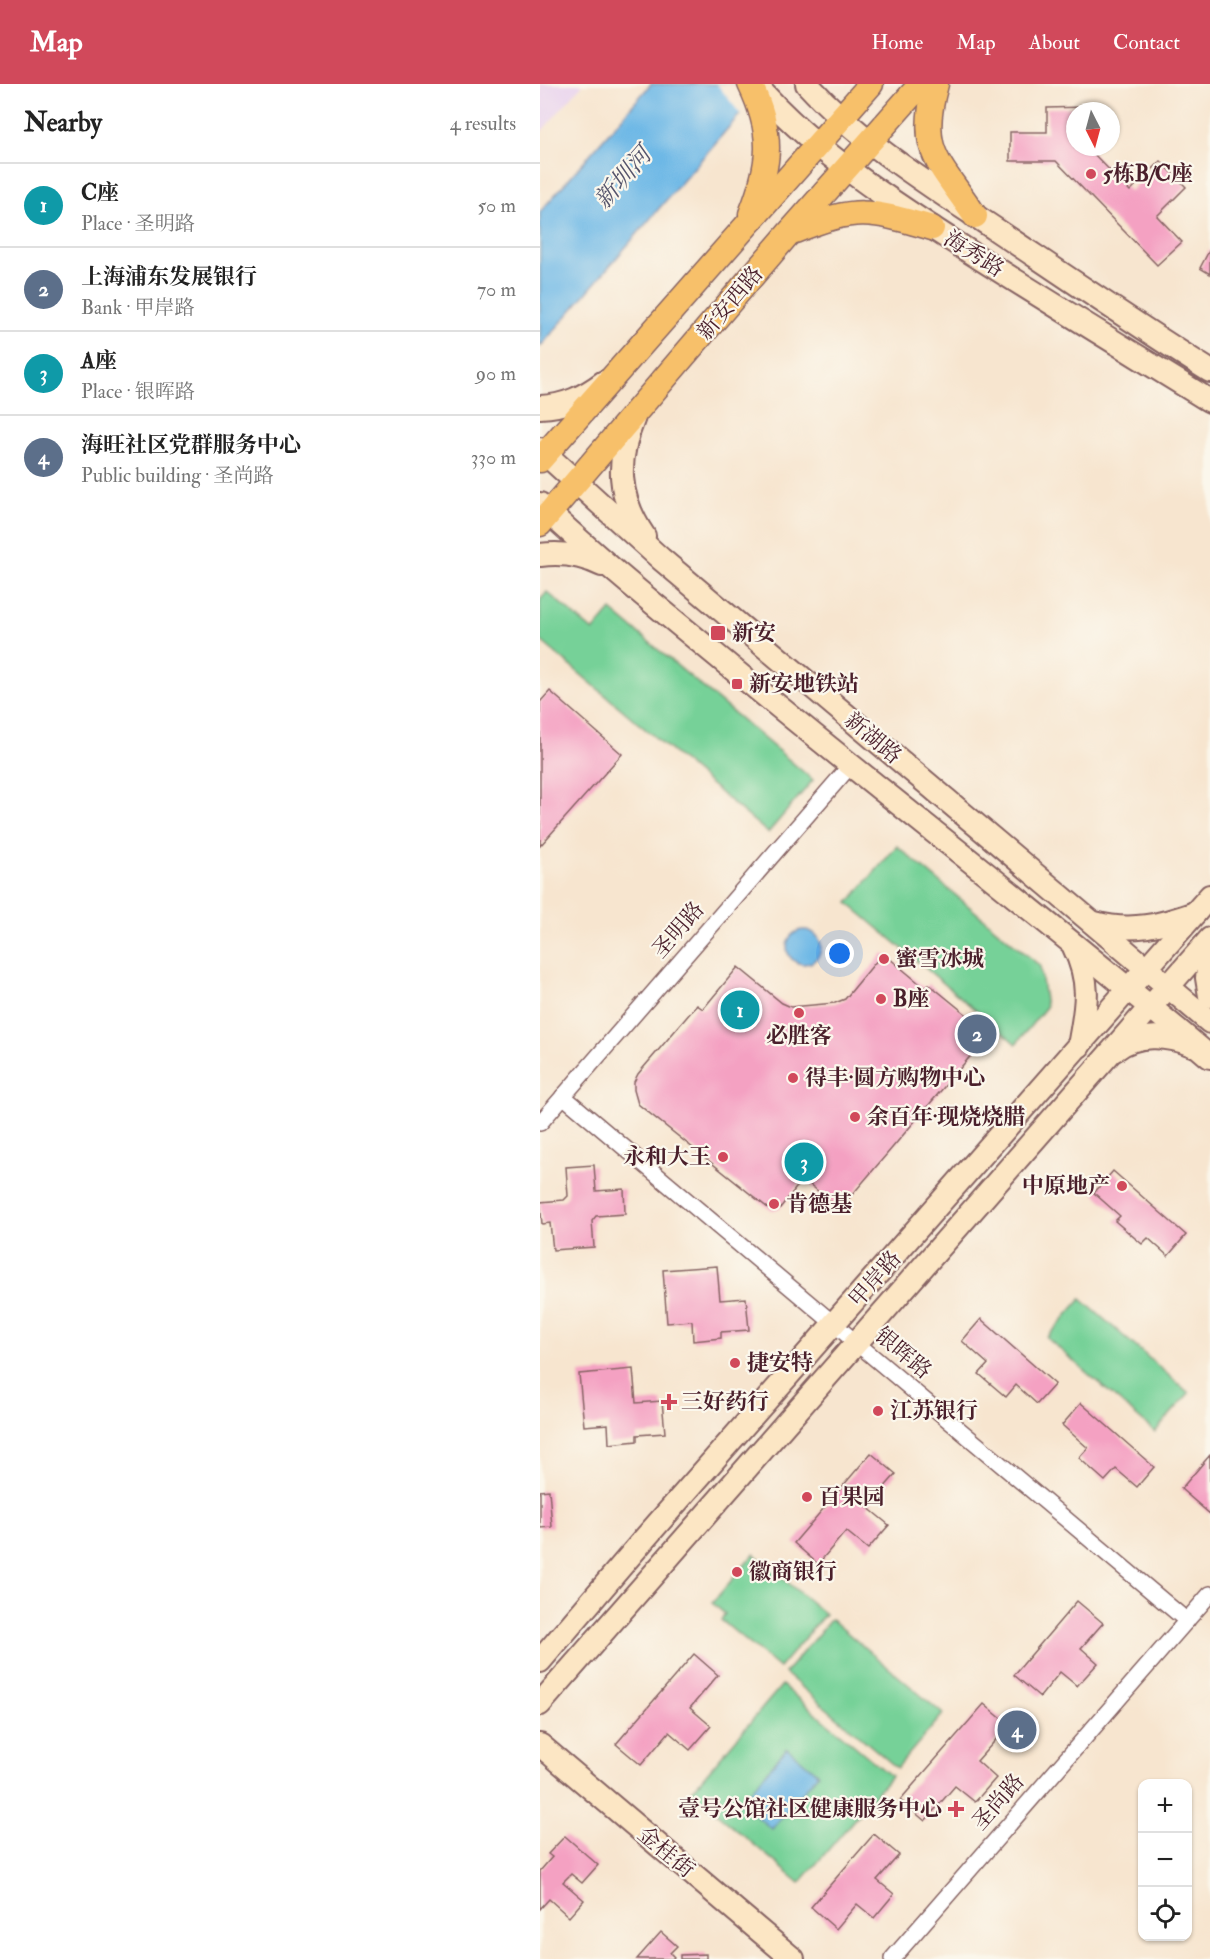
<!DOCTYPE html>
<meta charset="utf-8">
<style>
body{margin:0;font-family:"IM FELL Double Pica","Noto Serif SC",serif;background:#f6f6f6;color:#222}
.controls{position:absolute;right:18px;bottom:18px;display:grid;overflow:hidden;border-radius:12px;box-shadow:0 2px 4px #0004}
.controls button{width:54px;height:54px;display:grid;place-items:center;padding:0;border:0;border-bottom:2px solid #e0e0e0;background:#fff;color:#222;font:30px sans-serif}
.compass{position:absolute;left:526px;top:18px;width:54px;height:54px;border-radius:50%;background:#fff;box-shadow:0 2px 4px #0004;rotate:174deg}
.you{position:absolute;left:300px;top:870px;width:21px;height:21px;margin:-15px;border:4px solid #fff;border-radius:50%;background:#1a73e8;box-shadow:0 0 0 9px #1a73e833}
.badge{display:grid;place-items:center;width:39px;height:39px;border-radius:50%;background:#d1495b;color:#fff;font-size:20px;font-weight:700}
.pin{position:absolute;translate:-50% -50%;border:3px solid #fff;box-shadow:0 2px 6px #0006}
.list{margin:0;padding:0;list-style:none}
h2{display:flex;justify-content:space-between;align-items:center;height:78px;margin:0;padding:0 24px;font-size:26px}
h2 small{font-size:20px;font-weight:400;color:#767676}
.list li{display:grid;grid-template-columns:39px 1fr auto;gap:18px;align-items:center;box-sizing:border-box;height:84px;padding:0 24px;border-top:2px solid #e0e0e0}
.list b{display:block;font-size:22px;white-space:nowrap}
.list p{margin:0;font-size:20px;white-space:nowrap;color:#767676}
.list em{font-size:20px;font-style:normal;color:#767676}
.icon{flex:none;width:33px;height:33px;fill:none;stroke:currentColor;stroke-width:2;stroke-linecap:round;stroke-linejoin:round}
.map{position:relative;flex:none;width:670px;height:1875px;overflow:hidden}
header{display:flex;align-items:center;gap:36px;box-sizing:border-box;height:84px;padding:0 30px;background:#d1495b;color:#fff}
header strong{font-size:28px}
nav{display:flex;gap:33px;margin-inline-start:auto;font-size:21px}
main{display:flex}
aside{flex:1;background:#fff}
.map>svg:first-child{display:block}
</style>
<header>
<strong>Map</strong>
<nav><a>Home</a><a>Map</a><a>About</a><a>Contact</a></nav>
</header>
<main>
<aside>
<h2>Nearby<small>4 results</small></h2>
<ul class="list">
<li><span class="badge" style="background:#0f9aa8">1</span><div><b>C座</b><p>Place · 圣明路</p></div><em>50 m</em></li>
<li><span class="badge" style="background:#5c6f8a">2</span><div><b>上海浦东发展银行</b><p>Bank · 甲岸路</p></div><em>70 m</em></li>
<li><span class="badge" style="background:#0f9aa8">3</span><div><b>A座</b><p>Place · 银晖路</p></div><em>90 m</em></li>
<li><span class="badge" style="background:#5c6f8a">4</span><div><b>海旺社区党群服务中心</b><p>Public building · 圣尚路</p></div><em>330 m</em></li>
</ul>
</aside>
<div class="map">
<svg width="670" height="1875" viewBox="0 0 670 1875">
<rect width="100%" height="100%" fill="#fbf7ec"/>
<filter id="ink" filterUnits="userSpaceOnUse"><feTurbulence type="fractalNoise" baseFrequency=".0167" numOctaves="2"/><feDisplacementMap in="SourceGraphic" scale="12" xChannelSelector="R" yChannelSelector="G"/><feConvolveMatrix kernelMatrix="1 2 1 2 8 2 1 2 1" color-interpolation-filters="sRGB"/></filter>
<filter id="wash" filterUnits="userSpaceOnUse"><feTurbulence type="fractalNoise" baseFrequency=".008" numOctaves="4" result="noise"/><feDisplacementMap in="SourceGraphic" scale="24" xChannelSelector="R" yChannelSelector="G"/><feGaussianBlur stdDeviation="1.35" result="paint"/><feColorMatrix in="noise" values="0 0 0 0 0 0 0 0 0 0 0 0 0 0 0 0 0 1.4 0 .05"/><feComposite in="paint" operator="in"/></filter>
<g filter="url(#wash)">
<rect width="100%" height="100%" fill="#f7e5cf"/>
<path fill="#e8d2ee" d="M 0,0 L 43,0 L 0,49 Z"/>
<g fill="#76d198" stroke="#607862" stroke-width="1.5">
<path d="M 7,508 L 53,547 L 71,526 L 273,696 L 228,749 L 0,556 L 0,516 Z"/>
<path d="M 357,762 L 500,882 L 506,923 L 476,960 L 308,819 Z"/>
<path d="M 541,1215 L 649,1309 L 615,1348 L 507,1254 Z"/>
<path d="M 214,1470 L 285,1530 L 239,1584 L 181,1536 L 185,1530 L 172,1519 Z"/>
<path d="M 291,1535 L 403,1630 L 357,1684 L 245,1589 Z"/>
<path d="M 242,1601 L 351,1692 L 260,1799 L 151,1708 Z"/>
</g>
<g fill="#6db8e6" stroke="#5c6c88" stroke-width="1.5">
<path d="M 111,0 L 226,0 L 0,263 L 0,128 Z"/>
<circle cx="264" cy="863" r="17"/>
<path d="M 247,1664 L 278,1690 L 232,1745 L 200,1719 Z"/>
</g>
<path fill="#f7e5cf" d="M 177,0 L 228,0 L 201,31 Z"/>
<g id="blocks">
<g fill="#f4a1c2">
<path d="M 545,23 L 545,27 L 535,27 L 535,63 L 547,63 L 590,107 L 621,77 L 646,103 L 617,132 L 642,158 L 617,181 L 516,77 L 470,77 L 470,48 L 507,48 L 507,24 Z"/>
<path d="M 670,165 L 670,190 L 660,184 Z"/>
<path d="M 10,607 L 82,670 L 0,762 L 0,618 Z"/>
<path d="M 343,869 L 385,904 L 389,900 L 438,940 L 443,951 L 439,962 L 300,1125 L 263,1095 L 240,1124 L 233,1126 L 228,1124 L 98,1020 L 94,1006 L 94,998 L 98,990 L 157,921 L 163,925 L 198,883 L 242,919 L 251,923 L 295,919 L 305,915 Z"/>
<path d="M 54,1081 L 56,1107 L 84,1105 L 85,1130 L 56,1132 L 52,1137 L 54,1163 L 13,1166 L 10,1139 L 2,1140 L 0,1118 L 24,1116 L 28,1112 L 26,1083 Z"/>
<path d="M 573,1087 L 646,1151 L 628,1172 L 608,1154 L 602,1160 L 575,1137 L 580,1132 L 554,1109 Z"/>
<path d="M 177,1182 L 180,1216 L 206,1214 L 209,1246 L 181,1248 L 181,1254 L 153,1257 L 152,1237 L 127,1239 L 123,1186 Z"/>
<path d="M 441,1235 L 515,1300 L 497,1320 L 476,1301 L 466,1313 L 439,1290 L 448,1280 L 422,1257 Z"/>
<path d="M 93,1285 L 96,1319 L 122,1317 L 125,1349 L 97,1351 L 97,1357 L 69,1360 L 68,1340 L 44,1342 L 39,1290 Z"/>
<path d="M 541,1319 L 614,1383 L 597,1403 L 576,1385 L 565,1397 L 539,1374 L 548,1364 L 522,1341 Z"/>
<path d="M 331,1369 L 356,1390 L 327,1423 L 349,1441 L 328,1465 L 306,1447 L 278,1480 L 254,1459 Z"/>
<path d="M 670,1371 L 670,1430 L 641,1405 Z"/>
<path d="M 9,1406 L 12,1443 L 0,1444 L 0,1407 Z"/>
<path d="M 537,1517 L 563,1539 L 541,1564 L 558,1579 L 537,1602 L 520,1588 L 500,1613 L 474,1591 Z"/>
<path d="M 154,1570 L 178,1591 L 150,1624 L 171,1642 L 150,1666 L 129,1648 L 101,1681 L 76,1660 Z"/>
<path d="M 444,1620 L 469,1641 L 437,1677 L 456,1694 L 435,1718 L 415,1702 L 385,1737 L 360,1716 Z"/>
<path d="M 334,1750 L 359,1771 L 337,1796 L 354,1810 L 334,1834 L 317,1820 L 296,1845 L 271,1823 Z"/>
<path d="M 25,1752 L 58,1781 L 42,1799 L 31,1790 L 23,1798 L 44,1816 L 29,1833 L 9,1815 L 0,1825 L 0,1787 L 12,1773 L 8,1770 Z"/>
<path d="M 121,1848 L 137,1862 L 130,1869 L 134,1873 L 132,1875 L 97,1875 Z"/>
<path d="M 166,1870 L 166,1875 L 140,1875 L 140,1871 Z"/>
</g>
</g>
</g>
<g filter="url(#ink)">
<use href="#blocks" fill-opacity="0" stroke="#876464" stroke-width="1.5"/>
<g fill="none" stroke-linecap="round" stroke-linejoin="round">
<g stroke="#876464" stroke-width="18">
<g id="street">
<path d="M 23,1012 L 647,1537"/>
<path d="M 0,1039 L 310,682"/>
<path d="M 352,1875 L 670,1510"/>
</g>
</g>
<g stroke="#876464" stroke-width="26">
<g id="secondary">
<path d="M 215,0 C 278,72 361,124 441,175 C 517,223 594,270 670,317"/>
<path d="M 267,0 C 321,59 391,102 458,147 C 528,194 598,242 670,287"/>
<path d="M 0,323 C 25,322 44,313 64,298"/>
<path d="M 94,333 C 76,377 77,412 104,452"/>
<path d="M 0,365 L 121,475 L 670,938"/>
<path d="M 0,420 C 58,475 120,525 182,576 C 343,710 510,837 670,973"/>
<path d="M 0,471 C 22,468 42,471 62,481"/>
<path d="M 555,839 C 591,849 621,841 655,829"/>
<path d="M 670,862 L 667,894 L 670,912"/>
<path d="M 534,863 C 552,900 546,923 539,962"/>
<path d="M 575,966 C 596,949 628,951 652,961"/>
<path d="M 0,1577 L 106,1453 L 670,812"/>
<path d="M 0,1620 L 670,855"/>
<path d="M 0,1661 L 253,1875"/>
</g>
</g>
<g stroke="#876464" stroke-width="27">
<g id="primary">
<path d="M 210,0 C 234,50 231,79 211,130"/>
<path d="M 396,0 C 377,69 400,78 435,132"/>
<path d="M 255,147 C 316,122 330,126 392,144"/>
<path d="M 0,376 L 331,0"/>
<path d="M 0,440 L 249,149 L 381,0"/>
</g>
</g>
<use href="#street" stroke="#fff" stroke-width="15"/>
<use href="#secondary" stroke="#fce6c4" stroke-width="22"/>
<use href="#primary" stroke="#f7c06b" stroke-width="24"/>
</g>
</g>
<g fill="#d1495b" stroke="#fbf7ec" stroke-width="2">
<circle cx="551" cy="90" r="6"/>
<rect x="170" y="541" width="16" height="16" rx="3"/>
<rect x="191" y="594" width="12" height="12" rx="3"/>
<circle cx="344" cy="875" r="6"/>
<circle cx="341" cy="915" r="6"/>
<circle cx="259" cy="929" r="6"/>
<circle cx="253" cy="994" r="6"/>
<circle cx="315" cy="1033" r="6"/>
<circle cx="183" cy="1073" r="6"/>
<circle cx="582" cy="1102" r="6"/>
<circle cx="234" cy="1120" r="6"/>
<circle cx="195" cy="1279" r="6"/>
<path d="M126 1309h6v6h6v6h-6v6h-6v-6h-6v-6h6z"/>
<circle cx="338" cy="1327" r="6"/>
<circle cx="267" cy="1413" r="6"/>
<circle cx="197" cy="1488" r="6"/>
<path d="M413 1716h6v6h6v6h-6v6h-6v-6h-6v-6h6z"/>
</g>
<g text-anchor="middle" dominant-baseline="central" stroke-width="4.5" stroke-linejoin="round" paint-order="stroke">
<g font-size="22" font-weight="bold" fill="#4a1f2b" stroke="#fbf7ec" text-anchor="start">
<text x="563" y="90">5栋B/C座</text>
<text x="192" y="549">新安</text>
<text x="209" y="600">新安地铁站</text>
<text x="356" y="875">蜜雪冰城</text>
<text x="353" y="915">B座</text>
<text x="259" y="952" text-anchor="middle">必胜客</text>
<text x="265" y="994">得丰·圆方购物中心</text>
<text x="327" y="1033">余百年·现烧烧腊</text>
<text x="171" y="1073" text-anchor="end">永和大王</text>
<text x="570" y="1102" text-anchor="end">中原地产</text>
<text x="246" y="1120">肯德基</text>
<text x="207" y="1279">捷安特</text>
<text x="141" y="1318">三好药行</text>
<text x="350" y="1327">江苏银行</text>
<text x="279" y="1413">百果园</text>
<text x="209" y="1488">徽商银行</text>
<text x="402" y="1725" text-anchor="end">壹号公馆社区健康服务中心</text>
</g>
<g font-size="22" fill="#4a1f2b" stroke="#fbf7ec">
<text transform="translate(434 170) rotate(32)">海秀路</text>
<text transform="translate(190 219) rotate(-50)">新安西路</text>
<text transform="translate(333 654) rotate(40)">新湖路</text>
<text transform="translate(138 846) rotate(-49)">圣明路</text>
<text transform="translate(335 1195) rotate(-49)">甲岸路</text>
<text transform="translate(363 1269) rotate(40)">银晖路</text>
<text transform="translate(458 1718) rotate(-49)">圣尚路</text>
<text transform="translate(126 1768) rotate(40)">金桂街</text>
</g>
<g font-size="24" font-style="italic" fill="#56556c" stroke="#fbf7ec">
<text transform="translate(83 94) rotate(-49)">新圳河</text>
</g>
</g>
</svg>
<div class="controls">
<button>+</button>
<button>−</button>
<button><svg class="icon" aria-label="locate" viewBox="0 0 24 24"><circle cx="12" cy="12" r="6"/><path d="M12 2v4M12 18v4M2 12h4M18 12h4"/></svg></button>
</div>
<svg class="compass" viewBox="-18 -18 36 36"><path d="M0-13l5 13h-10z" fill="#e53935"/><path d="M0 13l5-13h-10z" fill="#767676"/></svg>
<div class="you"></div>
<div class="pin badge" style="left:200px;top:926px;background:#0f9aa8">1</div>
<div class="pin badge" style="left:437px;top:950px;background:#5c6f8a">2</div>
<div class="pin badge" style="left:264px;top:1078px;background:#0f9aa8">3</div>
<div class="pin badge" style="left:477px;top:1646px;background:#5c6f8a">4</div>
</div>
</main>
